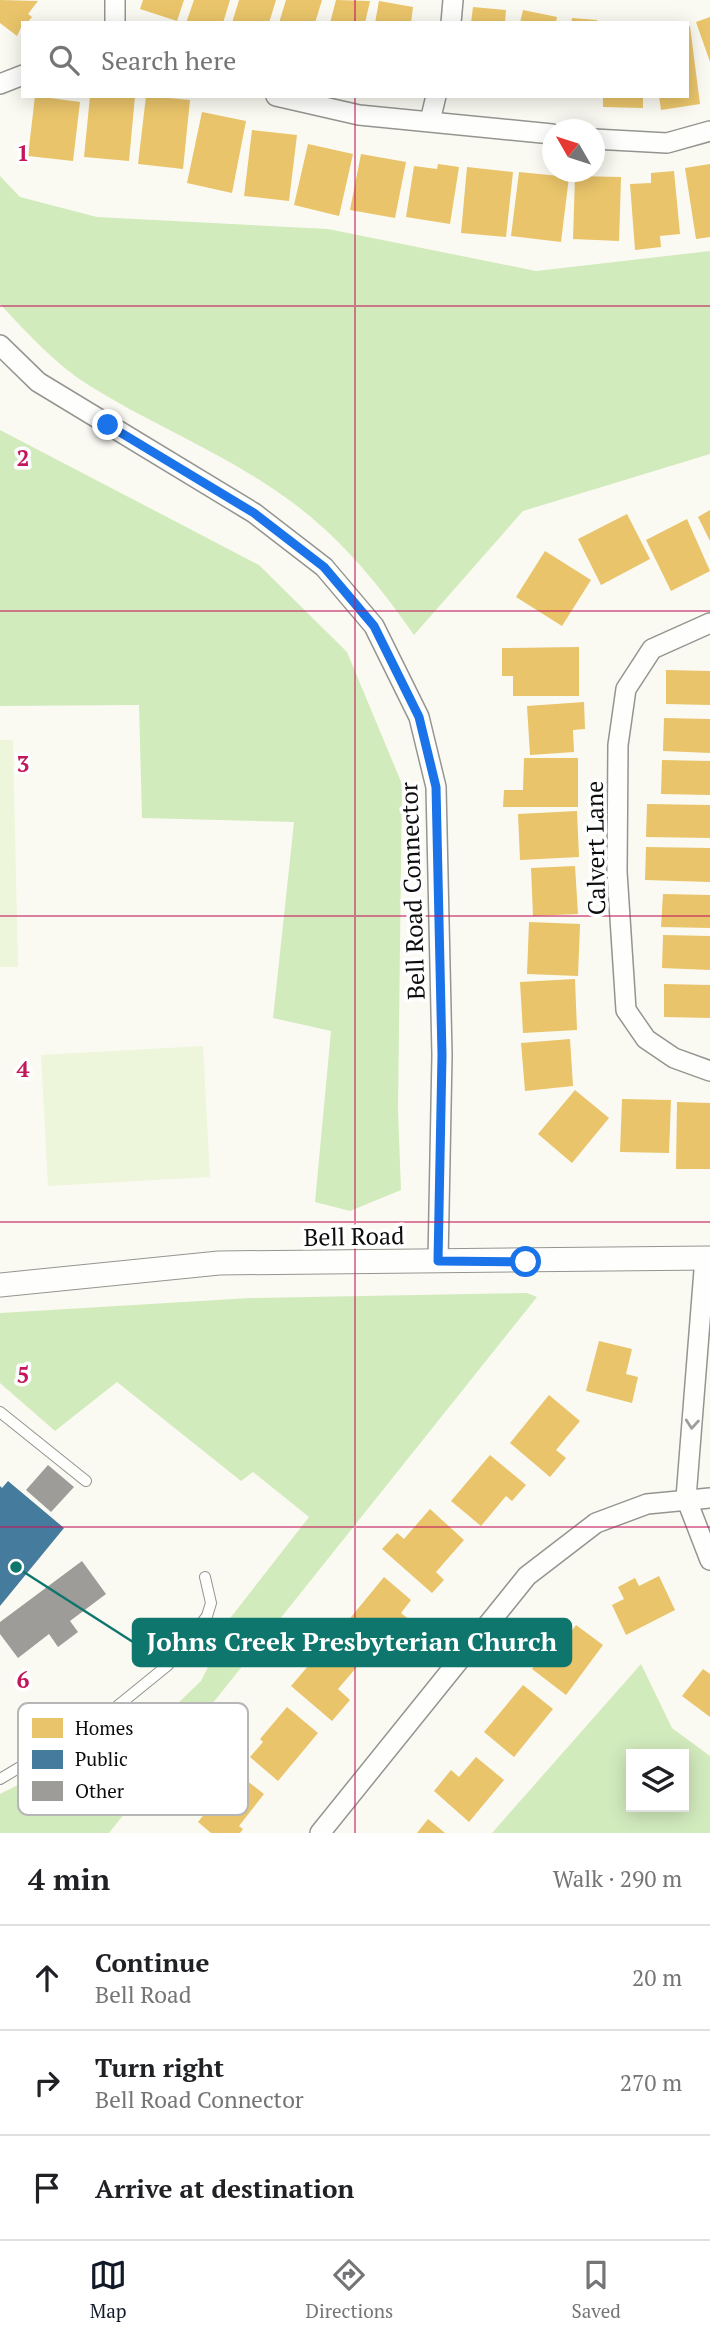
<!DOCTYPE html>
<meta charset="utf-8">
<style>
body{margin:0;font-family:"PT Serif",serif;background:#f6f6f6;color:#202124}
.controls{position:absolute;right:21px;bottom:21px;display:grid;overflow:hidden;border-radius:0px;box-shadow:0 4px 18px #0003}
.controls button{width:63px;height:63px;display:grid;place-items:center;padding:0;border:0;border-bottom:2px solid #e0e0e0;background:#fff;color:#202124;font:35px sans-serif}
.compass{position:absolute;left:542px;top:119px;width:63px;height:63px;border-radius:50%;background:#fff;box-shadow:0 4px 18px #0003;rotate:309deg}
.stop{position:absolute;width:21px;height:21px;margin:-16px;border:5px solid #1a73e8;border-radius:50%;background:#fff}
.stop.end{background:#1a73e8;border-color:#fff;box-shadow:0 2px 7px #0008}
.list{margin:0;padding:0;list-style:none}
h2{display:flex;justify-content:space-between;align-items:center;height:91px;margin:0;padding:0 28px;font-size:30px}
h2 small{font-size:23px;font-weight:400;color:#757577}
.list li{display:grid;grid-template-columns:46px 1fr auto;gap:21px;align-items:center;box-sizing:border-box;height:105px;padding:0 28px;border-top:2px solid #e0e0e0}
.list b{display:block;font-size:26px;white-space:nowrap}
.list p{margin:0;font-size:23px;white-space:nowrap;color:#757577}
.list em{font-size:23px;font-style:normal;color:#757577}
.icon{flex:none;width:38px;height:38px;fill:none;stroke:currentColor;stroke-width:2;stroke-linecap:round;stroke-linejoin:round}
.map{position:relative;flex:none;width:710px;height:1833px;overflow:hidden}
.search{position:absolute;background:#fff;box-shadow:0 4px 18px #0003;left:21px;right:21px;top:21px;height:77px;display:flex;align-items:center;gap:18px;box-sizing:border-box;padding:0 24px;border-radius:0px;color:#757577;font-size:26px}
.sheet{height:406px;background:#fff}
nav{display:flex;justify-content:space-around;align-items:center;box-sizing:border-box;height:98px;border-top:2px solid #e0e0e0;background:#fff;font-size:19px;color:#757577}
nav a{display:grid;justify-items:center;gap:4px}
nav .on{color:#111827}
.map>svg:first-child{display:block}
</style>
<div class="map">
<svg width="710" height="1833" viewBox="0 0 710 1833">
<rect width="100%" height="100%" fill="#fbfaf2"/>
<g fill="#d2ebbd" fill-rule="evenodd">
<path d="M 0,176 L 20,197 L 97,217 L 328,229 L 536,271 L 710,251 L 710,454 L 523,511 L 414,635 C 380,586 344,542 297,506 C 234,457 157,428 90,386 C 55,364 28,334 0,304 Z"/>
<path d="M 0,430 L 259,565 L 347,652 L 402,784 L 398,1110 L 401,1190 L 350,1211 L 315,1202 L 331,1031 L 273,1018 L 294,822 L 142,818 L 139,705 L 0,706 Z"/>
<path d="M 527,1293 L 537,1297 L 109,1833 L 0,1833 L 0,1794 L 99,1744 L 115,1764 L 201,1681 L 214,1655 L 206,1649 L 309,1517 L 253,1472 L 241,1481 L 117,1382 L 55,1431 L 0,1383 L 0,1313 L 250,1298 Z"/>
<path d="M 641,1664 L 672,1728 L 710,1756 L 710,1833 L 492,1833 ZM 684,1754 L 684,1807 L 631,1807 L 631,1754 Z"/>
</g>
<g fill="#edf6da">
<path d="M 0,740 L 13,740 L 18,967 L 0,967 Z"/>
<path d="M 203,1046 L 210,1177 L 48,1186 L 41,1055 Z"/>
</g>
<g fill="#e9c46a">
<path d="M 0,0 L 38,1 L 28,14 L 32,17 L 27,23 L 23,23 L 17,36 L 0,23 Z"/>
<path d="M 143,0 L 184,0 L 177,21 L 140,9 Z"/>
<path d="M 194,0 L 230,0 L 223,23 L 186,23 Z"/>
<path d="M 239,0 L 276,0 L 269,23 L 232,23 Z"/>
<path d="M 286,0 L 322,0 L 315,23 L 279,23 Z"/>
<path d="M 336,0 L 370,1 L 365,23 L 330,23 Z"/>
<path d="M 379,1 L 413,7 L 411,23 L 375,23 Z"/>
<path d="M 473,7 L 506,10 L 505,23 L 471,23 Z"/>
<path d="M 523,10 L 557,17 L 556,23 L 520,23 Z"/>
<path d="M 710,17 L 710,62 L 696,22 Z"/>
<path d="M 572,18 L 597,20 L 597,23 L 571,23 Z"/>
<path d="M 690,26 L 700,104 L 661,110 L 659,96 L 687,96 L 687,27 Z"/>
<path d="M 35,96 L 80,102 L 73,161 L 28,156 Z"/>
<path d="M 90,96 L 135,96 L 129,161 L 84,157 Z"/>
<path d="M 146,96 L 190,100 L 183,169 L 138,164 Z"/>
<path d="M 603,96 L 643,96 L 643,108 L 603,107 Z"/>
<path d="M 202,112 L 246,121 L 232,193 L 187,183 Z"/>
<path d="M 252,130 L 297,135 L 289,201 L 244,196 Z"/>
<path d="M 308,144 L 353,154 L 339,216 L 294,205 Z"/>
<path d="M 361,154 L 406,162 L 395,218 L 350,210 Z"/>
<path d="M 438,164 L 459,167 L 450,224 L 406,217 L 414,166 L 437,169 Z"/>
<path d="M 710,164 L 710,237 L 696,239 L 685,168 Z"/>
<path d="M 467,167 L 513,172 L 506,237 L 461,233 Z"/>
<path d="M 674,171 L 680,234 L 660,236 L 661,247 L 635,250 L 630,184 L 651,183 L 651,173 Z"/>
<path d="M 519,172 L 569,177 L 561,242 L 511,236 Z"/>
<path d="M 575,176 L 621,177 L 619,241 L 573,239 Z"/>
<path d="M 710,510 L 710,541 L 698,517 Z"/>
<path d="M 627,514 L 650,559 L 601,585 L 578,539 Z"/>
<path d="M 687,519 L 710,571 L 671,591 L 646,540 Z"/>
<path d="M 545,551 L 591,580 L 562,626 L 516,597 Z"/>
<path d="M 579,647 L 579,696 L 513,696 L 513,676 L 502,676 L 502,648 Z"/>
<path d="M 666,670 L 710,671 L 710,705 L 666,704 Z"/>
<path d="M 584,702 L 585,729 L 573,730 L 574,752 L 530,755 L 527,706 Z"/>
<path d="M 664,718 L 710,719 L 710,753 L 663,751 Z"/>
<path d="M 524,758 L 578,758 L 578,807 L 503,807 L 504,790 L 523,790 Z"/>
<path d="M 662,760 L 710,761 L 710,795 L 661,794 Z"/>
<path d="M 647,804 L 710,805 L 710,838 L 646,837 Z"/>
<path d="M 577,811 L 579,857 L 520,860 L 518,814 Z"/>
<path d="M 646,847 L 710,848 L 710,882 L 645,880 Z"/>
<path d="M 575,866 L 578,914 L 533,916 L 531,868 Z"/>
<path d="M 663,894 L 710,895 L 710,928 L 661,927 Z"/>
<path d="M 529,922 L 580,924 L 578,976 L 527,974 Z"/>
<path d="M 663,935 L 710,936 L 710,970 L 662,968 Z"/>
<path d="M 575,979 L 577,1030 L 523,1033 L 520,982 Z"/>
<path d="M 664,984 L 710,985 L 710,1018 L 664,1017 Z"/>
<path d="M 570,1039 L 573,1086 L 525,1091 L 521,1043 Z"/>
<path d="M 575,1090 L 609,1118 L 572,1163 L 538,1134 Z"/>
<path d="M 622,1099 L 671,1100 L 669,1153 L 620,1152 Z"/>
<path d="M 677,1102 L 710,1103 L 710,1169 L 676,1169 Z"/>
<path d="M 599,1341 L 632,1349 L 626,1374 L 638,1377 L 632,1403 L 586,1391 Z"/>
<path d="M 549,1395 L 580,1421 L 556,1450 L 566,1458 L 550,1477 L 510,1443 Z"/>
<path d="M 490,1455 L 526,1485 L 512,1501 L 506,1496 L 481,1526 L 451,1501 Z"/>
<path d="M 430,1509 L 464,1540 L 436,1572 L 444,1580 L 432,1593 L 382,1549 L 397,1533 L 404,1539 Z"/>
<path d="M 659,1576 L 675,1610 L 626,1635 L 612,1605 L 624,1599 L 618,1587 L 635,1578 L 639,1586 Z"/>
<path d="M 384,1577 L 411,1600 L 401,1613 L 411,1621 L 384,1653 L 347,1622 Z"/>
<path d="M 576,1625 L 603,1645 L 566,1695 L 532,1669 L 547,1649 L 554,1654 Z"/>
<path d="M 333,1637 L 361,1662 L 338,1689 L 350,1700 L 332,1721 L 291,1686 Z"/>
<path d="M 703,1669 L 710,1674 L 710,1717 L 682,1696 Z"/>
<path d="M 523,1685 L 553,1709 L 514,1757 L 484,1732 Z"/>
<path d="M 287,1707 L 318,1733 L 278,1781 L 250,1757 L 263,1742 L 260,1739 Z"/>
<path d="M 476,1757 L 504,1780 L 469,1822 L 434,1791 L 451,1770 L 459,1777 Z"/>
<path d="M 237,1773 L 264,1794 L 239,1826 L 243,1829 L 240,1833 L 211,1833 L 198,1822 Z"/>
<path d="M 428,1819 L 445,1833 L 417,1833 Z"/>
</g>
<path fill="#457b9d" d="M 8,1481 L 64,1528 L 0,1606 L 0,1486 L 2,1488 Z"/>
<g fill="#9e9c98">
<path d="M 48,1465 L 74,1487 L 51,1512 L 26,1490 Z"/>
<path d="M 82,1561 L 106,1594 L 70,1621 L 78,1632 L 58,1647 L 49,1634 L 18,1658 L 0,1634 L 0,1622 Z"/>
</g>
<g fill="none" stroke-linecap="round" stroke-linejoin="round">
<g stroke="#949490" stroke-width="12">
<g id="service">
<path d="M 0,1412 L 86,1481"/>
<path d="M 0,1779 L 104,1717 L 168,1665 L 207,1616 L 211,1603 L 205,1577"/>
</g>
</g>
<g stroke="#949490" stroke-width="22">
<g id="minor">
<path d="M 115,0 L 115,23"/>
<path d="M 451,23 L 453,0"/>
<path d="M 0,84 L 23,75"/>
<path d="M 276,96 L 359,115 L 552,134"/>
<path d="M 430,121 L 436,96"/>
<path d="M 594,139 L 667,143 L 710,131"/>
<path d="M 0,345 L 38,382 L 254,513 L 324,567 L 374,626 L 419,717 L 436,787 L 442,1055 L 438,1261"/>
<path d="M 710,623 L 652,649 L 626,689 L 618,745 L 617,872 L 626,1010 L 646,1039 L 674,1058 L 710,1071"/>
<path d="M 705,1258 L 686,1498 L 710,1560"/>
<path d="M 320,1833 L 527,1576 L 596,1523 L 647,1504 L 710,1498"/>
</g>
</g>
<g stroke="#949490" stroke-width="25">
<path id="tertiary" d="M 0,1285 L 219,1263 L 710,1258"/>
</g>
<use href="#service" stroke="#fefefd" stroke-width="10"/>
<use href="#minor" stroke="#fefefd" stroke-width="19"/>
<use href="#tertiary" stroke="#fefefd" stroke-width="23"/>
</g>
<defs><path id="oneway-chevron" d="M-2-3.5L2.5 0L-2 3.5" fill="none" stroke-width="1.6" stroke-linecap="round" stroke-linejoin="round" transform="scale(1.75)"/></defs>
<use stroke="#9e9e9d" href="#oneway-chevron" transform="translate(692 1424) rotate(95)"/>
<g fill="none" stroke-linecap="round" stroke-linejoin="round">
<path stroke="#1a73e8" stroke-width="9" d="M 108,425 L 254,513 L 324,567 L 374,626 L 419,717 L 436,787 L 442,1055 L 438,1261 L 526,1262"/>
</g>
<path fill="none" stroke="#c2185b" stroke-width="2" stroke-opacity="0.55" d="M 355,0 L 355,23M 355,96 L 355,1833M 0,306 L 710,306M 0,611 L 710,611M 0,916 L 710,916M 0,1222 L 710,1222M 0,1527 L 710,1527"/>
<g text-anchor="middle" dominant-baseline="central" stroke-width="7" stroke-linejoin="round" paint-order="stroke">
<g font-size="24" fill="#0d0d0d" stroke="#fff">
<text transform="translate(595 848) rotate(-91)">Calvert Lane</text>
<text transform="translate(412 891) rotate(-92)">Bell Road Connector</text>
<text transform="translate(354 1236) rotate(-1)">Bell Road</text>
</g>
</g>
<rect x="18" y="1703" width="230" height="112" rx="10" fill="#fff" stroke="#b6b6b6" stroke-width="2"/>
<rect x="32" y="1718" width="31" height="20" fill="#e9c46a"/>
<rect x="32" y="1750" width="31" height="19" fill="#457b9d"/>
<rect x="32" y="1781" width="31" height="20" fill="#9e9c98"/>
<g font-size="19" fill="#0d0d0d">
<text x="75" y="1735">Homes</text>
<text x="75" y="1766">Public</text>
<text x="75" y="1798">Other</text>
</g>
<g font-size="23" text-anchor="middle" font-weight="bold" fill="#c2185b" stroke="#fff" stroke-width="7" stroke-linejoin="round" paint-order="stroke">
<text x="23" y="161">1</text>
<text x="23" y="466">2</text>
<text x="23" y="772">3</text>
<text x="23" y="1077">4</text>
<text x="23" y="1383">5</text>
<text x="23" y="1688">6</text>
</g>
<path fill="none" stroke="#0f766e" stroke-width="2.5" d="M16 1567L133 1642"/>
<circle fill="#0f766e" stroke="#fff" stroke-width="2.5" cx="16" cy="1567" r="7"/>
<rect fill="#0f766e" stroke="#0f766e" stroke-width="2.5" x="133" y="1619" width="438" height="47" rx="7"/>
<g font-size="26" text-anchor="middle" font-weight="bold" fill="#fff">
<text x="352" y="1651">Johns Creek Presbyterian Church</text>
</g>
</svg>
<div class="controls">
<button><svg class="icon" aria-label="layers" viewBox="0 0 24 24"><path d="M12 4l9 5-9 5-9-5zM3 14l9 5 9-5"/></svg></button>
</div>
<svg class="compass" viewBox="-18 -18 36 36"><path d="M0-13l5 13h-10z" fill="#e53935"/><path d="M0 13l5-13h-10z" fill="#757577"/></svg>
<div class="stop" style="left:526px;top:1262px"></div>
<div class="stop end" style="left:108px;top:425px"></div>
<div class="search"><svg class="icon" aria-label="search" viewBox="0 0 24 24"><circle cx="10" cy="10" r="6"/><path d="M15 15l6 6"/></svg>Search here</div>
</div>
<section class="sheet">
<h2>4 min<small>Walk · 290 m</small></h2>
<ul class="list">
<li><svg class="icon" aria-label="ahead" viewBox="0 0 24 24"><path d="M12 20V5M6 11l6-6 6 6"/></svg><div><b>Continue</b><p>Bell Road</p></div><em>20 m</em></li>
<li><svg class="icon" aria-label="right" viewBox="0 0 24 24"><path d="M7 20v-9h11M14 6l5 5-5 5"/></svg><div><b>Turn right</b><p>Bell Road Connector</p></div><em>270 m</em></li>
<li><svg class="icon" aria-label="arrive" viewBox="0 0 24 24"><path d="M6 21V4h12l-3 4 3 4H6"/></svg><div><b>Arrive at destination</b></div></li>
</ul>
</section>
<nav>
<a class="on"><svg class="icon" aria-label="map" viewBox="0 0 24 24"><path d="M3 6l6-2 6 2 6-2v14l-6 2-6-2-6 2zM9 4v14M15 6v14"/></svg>Map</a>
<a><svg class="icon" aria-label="directions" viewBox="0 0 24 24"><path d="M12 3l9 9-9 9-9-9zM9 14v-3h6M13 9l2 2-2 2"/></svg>Directions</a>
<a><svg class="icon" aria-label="saved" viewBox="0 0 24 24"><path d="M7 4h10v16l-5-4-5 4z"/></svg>Saved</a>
</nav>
